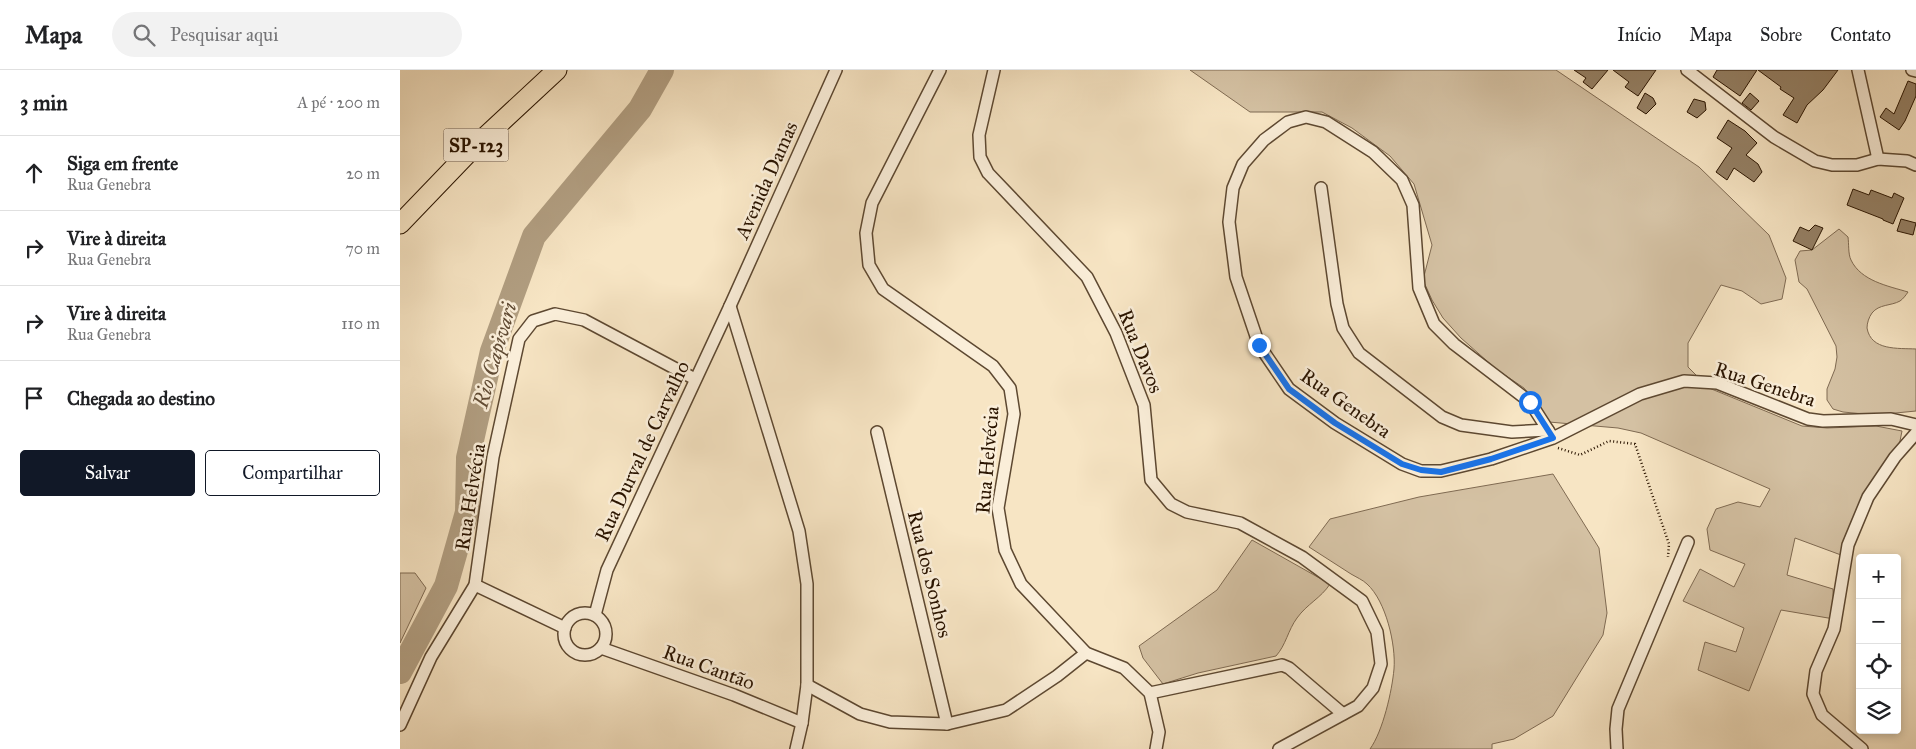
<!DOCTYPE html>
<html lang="pt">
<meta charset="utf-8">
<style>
body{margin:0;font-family:"IM FELL Great Primer",serif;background:#f2f2f2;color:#202124}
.controls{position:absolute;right:15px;bottom:15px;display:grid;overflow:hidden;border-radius:5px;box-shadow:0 2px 8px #0003}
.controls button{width:45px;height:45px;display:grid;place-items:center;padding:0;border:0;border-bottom:1px solid #e0e0e0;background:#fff;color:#202124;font:25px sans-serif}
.stop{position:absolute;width:15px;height:15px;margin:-11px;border:4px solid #1a73e8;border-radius:50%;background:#fff}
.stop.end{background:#1a73e8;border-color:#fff;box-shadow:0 1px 5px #0008}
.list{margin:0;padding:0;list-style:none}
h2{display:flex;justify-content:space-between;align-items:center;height:65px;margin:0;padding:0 20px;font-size:21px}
h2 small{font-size:16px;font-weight:400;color:#757577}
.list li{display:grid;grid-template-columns:32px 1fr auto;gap:15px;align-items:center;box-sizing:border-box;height:75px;padding:0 20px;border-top:1px solid #e0e0e0}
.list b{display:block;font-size:19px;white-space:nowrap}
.list p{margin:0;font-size:16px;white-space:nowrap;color:#757577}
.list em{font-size:16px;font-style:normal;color:#757577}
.actions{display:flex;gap:10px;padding:15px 20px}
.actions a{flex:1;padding:11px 0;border:1px solid #111827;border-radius:5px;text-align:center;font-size:18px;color:#111827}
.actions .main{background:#111827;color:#fff}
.icon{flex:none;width:28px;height:28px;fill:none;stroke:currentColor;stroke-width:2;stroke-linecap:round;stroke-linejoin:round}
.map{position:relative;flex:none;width:1516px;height:679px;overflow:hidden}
header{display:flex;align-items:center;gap:30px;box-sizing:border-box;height:70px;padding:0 25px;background:#fff;border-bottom:1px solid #e0e0e0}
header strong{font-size:24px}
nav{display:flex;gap:28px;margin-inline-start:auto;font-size:18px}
.search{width:350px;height:45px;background:#f2f2f2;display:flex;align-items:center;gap:12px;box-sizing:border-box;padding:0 18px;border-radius:28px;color:#757577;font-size:19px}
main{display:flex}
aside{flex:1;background:#fff}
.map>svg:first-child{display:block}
</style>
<header>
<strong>Mapa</strong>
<div class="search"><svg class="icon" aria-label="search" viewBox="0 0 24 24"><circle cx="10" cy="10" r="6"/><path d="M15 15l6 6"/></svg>Pesquisar aqui</div>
<nav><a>Início</a><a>Mapa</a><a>Sobre</a><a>Contato</a></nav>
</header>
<main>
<aside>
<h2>3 min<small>A pé · 200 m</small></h2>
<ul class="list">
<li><svg class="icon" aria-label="ahead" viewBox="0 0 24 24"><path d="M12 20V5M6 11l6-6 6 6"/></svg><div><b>Siga em frente</b><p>Rua Genebra</p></div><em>20 m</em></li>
<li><svg class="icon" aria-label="right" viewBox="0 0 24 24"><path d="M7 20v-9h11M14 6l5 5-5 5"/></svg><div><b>Vire à direita</b><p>Rua Genebra</p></div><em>70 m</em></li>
<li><svg class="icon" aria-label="right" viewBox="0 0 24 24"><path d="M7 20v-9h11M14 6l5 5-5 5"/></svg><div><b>Vire à direita</b><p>Rua Genebra</p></div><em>110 m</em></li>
<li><svg class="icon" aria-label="arrive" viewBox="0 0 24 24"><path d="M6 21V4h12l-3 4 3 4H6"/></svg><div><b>Chegada ao destino</b></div></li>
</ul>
<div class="actions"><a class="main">Salvar</a><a>Compartilhar</a></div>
</aside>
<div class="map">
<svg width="1516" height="679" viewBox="0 0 1516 679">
<rect width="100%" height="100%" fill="#f7e5c4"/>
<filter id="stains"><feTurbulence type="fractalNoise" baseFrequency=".004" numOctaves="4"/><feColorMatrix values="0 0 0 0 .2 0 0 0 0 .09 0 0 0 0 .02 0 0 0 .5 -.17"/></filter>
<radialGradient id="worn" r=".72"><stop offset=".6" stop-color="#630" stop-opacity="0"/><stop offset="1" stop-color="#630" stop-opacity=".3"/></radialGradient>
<g fill="#d4c1a3" stroke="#7f6a52">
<path d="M 790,0 L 1156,0 L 1299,97 L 1369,165 L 1386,208 L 1382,229 L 1361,234 L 1342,221 L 1321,215 L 1288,273 L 1288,297 L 1309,318 L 1402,356 L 1427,358 L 1476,356 L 1502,361 L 1498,381 L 1441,485 L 1395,468 L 1387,505 L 1433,519 L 1434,549 L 1381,540 L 1349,621 L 1298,600 L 1305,572 L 1336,582 L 1344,558 L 1283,531 L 1300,499 L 1334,517 L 1345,494 L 1310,480 L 1307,459 L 1316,439 L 1338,432 L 1360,437 L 1370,419 L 1241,363 L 1218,358 L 1149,352 L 1124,318 L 1096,299 L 1061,268 L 1043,248 L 1032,230 L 1023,210 L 1032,175 L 1014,114 L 990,86 L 952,58 L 922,42 L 850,42 Z"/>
<path d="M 1439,159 L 1448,167 C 1449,174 1448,184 1451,190 C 1461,211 1488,216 1508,222 C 1506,225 1503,229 1500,231 C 1491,236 1479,234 1472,243 C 1469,247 1467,253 1467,258 C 1471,281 1498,278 1516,279 L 1516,341 L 1475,345 L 1443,342 L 1433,339 L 1427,330 L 1427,319 L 1435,299 L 1437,287 L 1436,276 L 1407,219 L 1399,212 L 1395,190 L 1400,181 L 1412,180 Z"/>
<path d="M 1153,404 L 1199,478 L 1207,543 L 1203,565 L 1153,646 L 1114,669 L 1092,674 L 1092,679 L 970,679 C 983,661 992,621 994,599 C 996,575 986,531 967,514 C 963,510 956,507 951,504 C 937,495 923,486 909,477 L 930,449 L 1019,427 Z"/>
<path d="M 852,470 L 930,514 C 921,528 907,534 897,548 C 888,560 886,575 876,586 L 798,603 L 763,614 L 743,588 L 739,576 L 817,520 Z"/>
<path d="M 0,503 L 15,503 L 26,518 L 0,573 Z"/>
</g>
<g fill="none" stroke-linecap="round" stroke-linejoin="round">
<path stroke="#b19e81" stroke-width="24" d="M 0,602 L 46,516 L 67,442 L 68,388 L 92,281 L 134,166 L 240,39 L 262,0"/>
</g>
<g fill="#958166" stroke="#2a1400">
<path d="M 1174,0 L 1208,0 L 1192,19 L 1183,12 L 1186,8 Z"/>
<path d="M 1213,0 L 1256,0 L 1238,26 L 1225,17 L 1229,12 Z"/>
<path d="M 1317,0 L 1357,0 L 1340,26 L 1313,7 Z"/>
<path d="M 1358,0 L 1438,0 L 1423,20 L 1407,35 L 1397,53 L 1383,45 L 1394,28 L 1380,19 L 1381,17 Z"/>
<path d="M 1508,11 L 1516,14 L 1516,26 L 1505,51 L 1499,60 L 1480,47 L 1486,38 L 1494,44 Z"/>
<path d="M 1245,23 L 1253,28 L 1256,34 L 1246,44 L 1237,38 Z"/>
<path d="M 1350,23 L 1359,31 L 1351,40 L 1342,33 Z"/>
<path d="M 1294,29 L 1305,32 L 1306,40 L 1297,48 L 1287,42 Z"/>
<path d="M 1328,50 L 1345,61 L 1357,73 L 1346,85 L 1358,94 L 1362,102 L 1354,112 L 1334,98 L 1327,110 L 1316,102 L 1332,78 L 1317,68 Z"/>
<path d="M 1453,119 L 1469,125 L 1471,120 L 1492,128 L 1494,123 L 1504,128 L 1493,154 L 1483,150 L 1483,149 L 1447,135 Z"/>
<path d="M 1501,149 L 1516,153 L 1513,165 L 1497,161 Z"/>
<path d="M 1415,155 L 1423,158 L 1412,180 L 1393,171 L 1400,157 L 1409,161 Z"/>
</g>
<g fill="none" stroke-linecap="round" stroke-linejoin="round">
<g stroke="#5d4831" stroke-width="14">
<g id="street">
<path d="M 540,0 L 472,133 L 466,163 L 469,195 L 483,219 L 593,296 L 610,318 L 614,344 L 598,438 L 605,480 L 621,514 L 686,583 L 724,598 L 750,623 L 759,662 L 756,679"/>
<path d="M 594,0 L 579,65 L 580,87 L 588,103 L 687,207 L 716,263 L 744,335 L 751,410 L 771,434 L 787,442 L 840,453 L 902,487 L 962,531 L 977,562 L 981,594 L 973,618 L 958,636 L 879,679"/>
<path d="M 1287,0 L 1374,67 L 1415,91 L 1432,95 L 1457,95 L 1478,89 L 1507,91 L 1516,95"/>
<path d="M 1458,0 L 1478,89"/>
<path d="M 1512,0 L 1516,1"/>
<path d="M 921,118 L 937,234 L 943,258 L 959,283 L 1042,347 L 1061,355 L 1112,362 L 1148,360"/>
<path d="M 330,236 L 399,461 L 407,514 L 407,615 L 402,653 L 396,679"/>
<path d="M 477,362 L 547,654"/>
<path d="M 1153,368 L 1130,332 L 1054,274 L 1034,254 L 1019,218 L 1013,135 L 1002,110 L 973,82 L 926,52 L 906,47 L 888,52 L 864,70 L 843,94 L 833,118 L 829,152 L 836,207 L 859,275 L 889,319 L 935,353 L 1002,394 L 1021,401 L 1041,401 L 1091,389 L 1153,368 L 1240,324 L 1284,311 L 1317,313 L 1408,349 L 1423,351 L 1491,349 L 1516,355"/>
<path d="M 75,515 L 165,558"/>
<circle cx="185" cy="564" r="21"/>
<path d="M 195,545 L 207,500 L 330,236 L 436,0"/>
<path d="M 201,578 L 334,625 L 402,653"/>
<path d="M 407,615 L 460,644 L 490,652 L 547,654 L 606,640 L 657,606 L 686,583"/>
<path d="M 750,623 L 882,595 L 889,598 L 943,644"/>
<path d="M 0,655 L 31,587 L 75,515 L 93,387 L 119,269 L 133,251 L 155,244 L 184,250 L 295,309"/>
<path d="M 1217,679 L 1216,659 L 1218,639 L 1288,472"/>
<path d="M 1462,679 L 1422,645 L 1413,624 L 1416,601 L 1434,559 L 1448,475 L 1468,427 L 1495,387 L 1516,363"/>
</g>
</g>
<g stroke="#2a1400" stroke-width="21">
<path id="primary" d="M 0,154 L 72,79 L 157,0"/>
</g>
<path stroke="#2a1400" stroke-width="2.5" stroke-dasharray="1 2.5" stroke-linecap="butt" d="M 1158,378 L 1180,385 L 1209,371 L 1235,374 L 1269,474 L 1268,487"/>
<use href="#street" stroke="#faeed9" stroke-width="11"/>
<use href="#primary" stroke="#f7e5c4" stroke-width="19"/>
</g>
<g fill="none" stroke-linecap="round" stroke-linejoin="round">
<path stroke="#1a73e8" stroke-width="6" d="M 859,275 L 889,319 L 935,353 L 1002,394 L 1021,400 L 1041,402 L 1091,389 L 1153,368 L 1130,332"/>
</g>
<g text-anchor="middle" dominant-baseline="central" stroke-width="5" stroke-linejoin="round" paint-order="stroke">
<rect fill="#faeed9" stroke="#685541" stroke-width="1" x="43.5" y="58.5" width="65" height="33" rx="4"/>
<g font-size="19" font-weight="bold" fill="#2a1400">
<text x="76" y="75">SP-123</text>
</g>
<g font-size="20" fill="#2a1400" stroke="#faeed9">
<text transform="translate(366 110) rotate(-66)">Avenida Damas</text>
<text transform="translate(741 281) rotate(68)">Rua Davos</text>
<text transform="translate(1365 314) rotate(18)">Rua Genebra</text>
<text transform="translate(946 333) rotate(35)">Rua Genebra</text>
<text transform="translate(242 381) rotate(-65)">Rua Durval de Carvalho</text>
<text transform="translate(587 390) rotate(-85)">Rua Helvécia</text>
<text transform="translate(70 427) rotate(-81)">Rua Helvécia</text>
<text transform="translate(530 504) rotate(76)">Rua dos Sonhos</text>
<text transform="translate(309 597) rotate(20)">Rua Cantão</text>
</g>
<g font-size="21" font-style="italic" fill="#604b34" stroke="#faeed9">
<text transform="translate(95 285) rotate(-74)">Rio Capivari</text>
</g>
</g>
<rect width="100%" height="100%" filter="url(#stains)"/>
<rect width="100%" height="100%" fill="url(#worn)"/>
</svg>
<div class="controls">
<button>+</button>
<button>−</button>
<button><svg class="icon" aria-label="locate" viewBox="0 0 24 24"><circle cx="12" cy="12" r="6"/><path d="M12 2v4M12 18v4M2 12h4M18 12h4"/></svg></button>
<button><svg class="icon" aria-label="layers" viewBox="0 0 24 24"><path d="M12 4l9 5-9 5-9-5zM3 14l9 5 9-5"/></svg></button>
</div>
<div class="stop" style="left:1130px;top:332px"></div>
<div class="stop end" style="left:859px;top:275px"></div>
</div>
</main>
